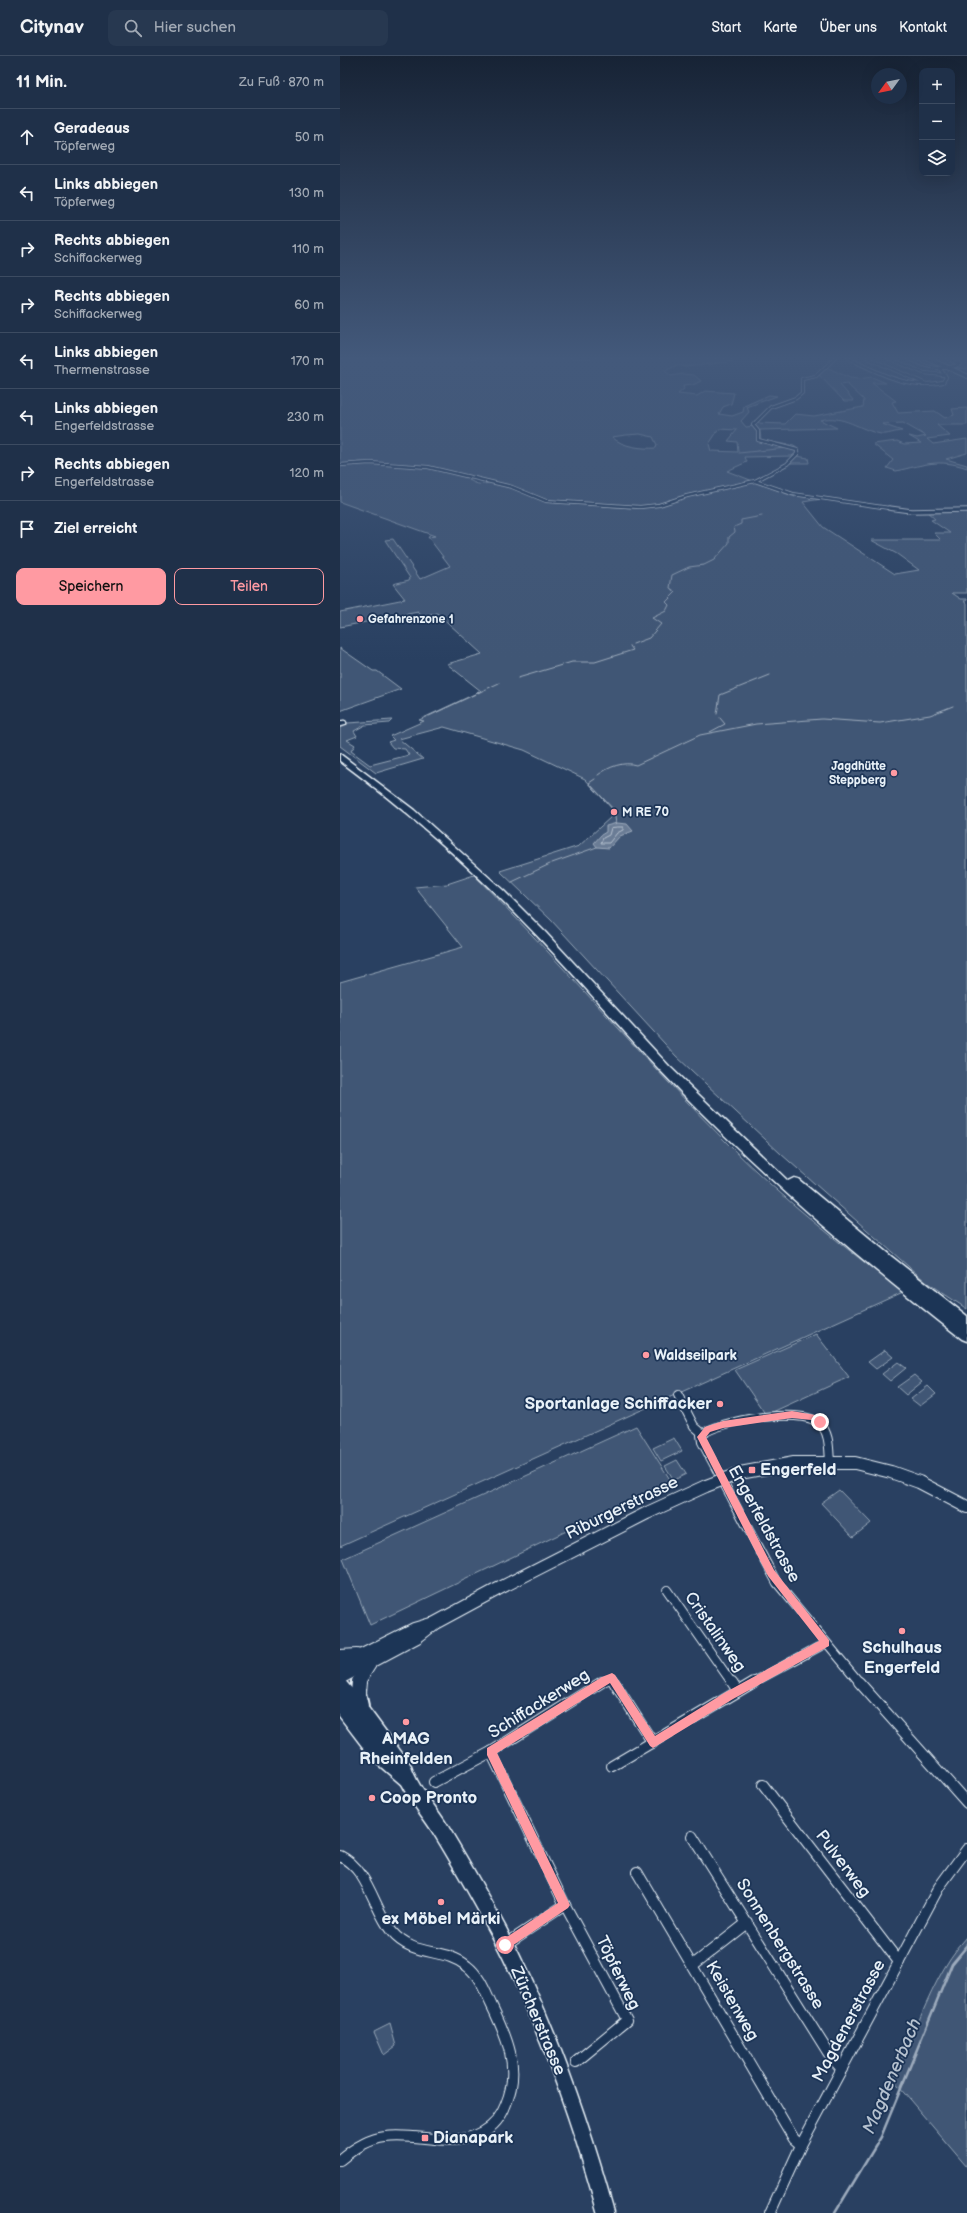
<!DOCTYPE html>
<html lang="de">
<meta charset="utf-8">
<style>
body{margin:0;font-family:"Balsamiq Sans",sans-serif;background:#273850;color:#f1f3f6}
.controls{position:absolute;right:12px;top:12px;display:grid;overflow:hidden;border-radius:8px;box-shadow:0 4px 16px #0002}
.controls button{width:36px;height:36px;display:grid;place-items:center;padding:0;border:0;border-bottom:1px solid #3c4b61;background:#1f3049;color:#f1f3f6;font:20px sans-serif}
.compass{position:absolute;left:531px;top:12px;width:36px;height:36px;border-radius:50%;background:#1f3049;box-shadow:0 4px 16px #0002;rotate:237deg}
.stop{position:absolute;width:12px;height:12px;margin:-9px;border:3px solid #ff9aa2;border-radius:50%;background:#fff}
.stop.end{background:#ff9aa2;border-color:#fff;box-shadow:0 1px 4px #0008}
.list{margin:0;padding:0;list-style:none}
h2{display:flex;justify-content:space-between;align-items:center;height:52px;margin:0;padding:0 16px;font-size:17px}
h2 small{font-size:13px;font-weight:400;color:#a1a9b4}
.list li{display:grid;grid-template-columns:26px 1fr auto;gap:12px;align-items:center;box-sizing:border-box;height:56px;padding:0 16px;border-top:1px solid #3c4b61}
.list b{display:block;font-size:15px;white-space:nowrap}
.list p{margin:0;font-size:13px;white-space:nowrap;color:#a1a9b4}
.list em{font-size:13px;font-style:normal;color:#a1a9b4}
.actions{display:flex;gap:8px;padding:12px 16px}
.actions a{flex:1;padding:9px 0;border:1px solid #ff9aa2;border-radius:8px;text-align:center;font-size:14px;color:#ff9aa2}
.actions .main{background:#ff9aa2;color:#111}
.icon{flex:none;width:22px;height:22px;fill:none;stroke:currentColor;stroke-width:2;stroke-linecap:round;stroke-linejoin:round}
.map{position:relative;flex:none;width:627px;height:2157px;overflow:hidden}
header{display:flex;align-items:center;gap:24px;box-sizing:border-box;height:56px;padding:0 20px;background:#1f3049;border-bottom:1px solid #3c4b61}
header strong{font-size:19px}
nav{display:flex;gap:22px;margin-inline-start:auto;font-size:14px}
.search{width:280px;height:36px;background:#273850;display:flex;align-items:center;gap:10px;box-sizing:border-box;padding:0 14px;border-radius:8px;color:#a1a9b4;font-size:15px}
main{display:flex}
aside{flex:1;background:#1f3049}
.map>svg:first-child{display:block}
</style>
<header>
<strong>Citynav</strong>
<div class="search"><svg class="icon" aria-label="search" viewBox="0 0 24 24"><circle cx="10" cy="10" r="6"/><path d="M15 15l6 6"/></svg>Hier suchen</div>
<nav><a>Start</a><a>Karte</a><a>Über uns</a><a>Kontakt</a></nav>
</header>
<main>
<aside>
<h2>11 Min.<small>Zu Fuß · 870 m</small></h2>
<ul class="list">
<li><svg class="icon" aria-label="ahead" viewBox="0 0 24 24"><path d="M12 20V5M6 11l6-6 6 6"/></svg><div><b>Geradeaus</b><p>Töpferweg</p></div><em>50 m</em></li>
<li><svg class="icon" aria-label="left" viewBox="0 0 24 24"><path d="M17 20v-9H6M10 6l-5 5 5 5"/></svg><div><b>Links abbiegen</b><p>Töpferweg</p></div><em>130 m</em></li>
<li><svg class="icon" aria-label="right" viewBox="0 0 24 24"><path d="M7 20v-9h11M14 6l5 5-5 5"/></svg><div><b>Rechts abbiegen</b><p>Schiffackerweg</p></div><em>110 m</em></li>
<li><svg class="icon" aria-label="right" viewBox="0 0 24 24"><path d="M7 20v-9h11M14 6l5 5-5 5"/></svg><div><b>Rechts abbiegen</b><p>Schiffackerweg</p></div><em>60 m</em></li>
<li><svg class="icon" aria-label="left" viewBox="0 0 24 24"><path d="M17 20v-9H6M10 6l-5 5 5 5"/></svg><div><b>Links abbiegen</b><p>Thermenstrasse</p></div><em>170 m</em></li>
<li><svg class="icon" aria-label="left" viewBox="0 0 24 24"><path d="M17 20v-9H6M10 6l-5 5 5 5"/></svg><div><b>Links abbiegen</b><p>Engerfeldstrasse</p></div><em>230 m</em></li>
<li><svg class="icon" aria-label="right" viewBox="0 0 24 24"><path d="M7 20v-9h11M14 6l5 5-5 5"/></svg><div><b>Rechts abbiegen</b><p>Engerfeldstrasse</p></div><em>120 m</em></li>
<li><svg class="icon" aria-label="arrive" viewBox="0 0 24 24"><path d="M6 21V4h12l-3 4 3 4H6"/></svg><div><b>Ziel erreicht</b></div></li>
</ul>
<div class="actions"><a class="main">Speichern</a><a>Teilen</a></div>
</aside>
<div class="map">
<svg width="627" height="2157" viewBox="0 0 627 2157">
<rect width="100%" height="100%" fill="#294061"/>
<filter id="ink" filterUnits="userSpaceOnUse"><feTurbulence type="fractalNoise" baseFrequency=".025" numOctaves="2"/><feDisplacementMap in="SourceGraphic" scale="8" xChannelSelector="R" yChannelSelector="G"/><feConvolveMatrix kernelMatrix="1 2 1 2 8 2 1 2 1" color-interpolation-filters="sRGB"/></filter>
<g filter="url(#ink)">
<g fill="#415774" stroke="#94a4b6" fill-rule="evenodd">
<path d="M 0,302 L 403,302 L 388,306 L 345,311 L 337,309 L 325,315 L 331,320 L 343,318 L 354,319 L 361,325 L 353,329 L 343,330 L 344,333 L 338,338 L 357,340 L 365,335 L 394,337 L 391,348 L 383,351 L 379,358 L 392,360 L 403,356 L 404,350 L 429,339 L 437,340 L 407,351 L 409,356 L 401,365 L 406,371 L 414,370 L 417,367 L 445,368 L 455,358 L 474,360 L 523,351 L 524,344 L 507,328 L 500,329 L 514,345 L 504,345 L 478,318 L 486,311 L 510,322 L 518,323 L 532,321 L 546,327 L 532,327 L 556,345 L 552,346 L 558,357 L 595,355 L 605,362 L 614,359 L 612,353 L 627,352 L 627,369 L 597,369 L 610,380 L 587,383 L 593,388 L 627,383 L 627,397 L 606,403 L 627,409 L 627,412 C 598,402 584,409 556,415 L 547,412 L 553,404 L 533,388 L 557,385 L 564,388 L 581,387 L 569,380 L 577,382 L 586,380 L 563,367 L 542,368 L 562,375 C 556,375 547,379 541,378 C 519,374 504,358 480,364 L 497,372 L 420,374 L 421,384 L 454,390 L 460,395 L 457,400 L 468,402 L 469,407 L 448,407 L 453,400 L 405,401 L 407,406 L 387,415 L 413,425 L 346,439 L 311,450 L 294,450 L 207,444 L 174,431 L 91,411 L 21,406 L 0,408 ZM 379,373 L 397,374 L 388,385 L 397,386 L 398,396 L 371,395 L 369,388 ZM 286,379 L 300,378 L 313,381 L 317,389 L 316,392 C 303,393 282,391 272,381 Z"/>
<path d="M 590,302 L 599,304 L 609,302 L 627,302 L 627,313 L 614,312 Z"/>
<path d="M 21,407 L 88,412 L 132,422 L 129,424 C 135,427 139,430 148,427 L 141,424 L 169,431 L 206,446 L 292,452 L 319,450 L 342,442 L 416,426 L 455,441 L 453,438 L 487,442 L 463,446 L 483,471 L 555,518 L 579,514 L 557,498 L 531,484 L 601,484 L 594,477 L 610,477 L 591,464 L 595,463 L 586,455 L 627,454 L 627,537 L 612,537 L 621,543 L 627,543 L 627,545 L 624,545 L 627,547 L 627,1253 L 586,1226 L 441,1098 L 336,1000 L 211,864 L 160,815 L 239,790 L 271,761 L 274,755 L 245,723 L 184,694 L 104,671 L 59,683 L 83,703 L 36,717 L 0,690 L 0,664 L 8,667 L 52,664 L 49,667 L 25,669 L 14,675 L 17,680 L 7,684 L 15,689 L 11,695 L 30,709 L 69,699 L 65,693 L 53,692 L 48,686 L 54,684 L 50,680 L 84,665 L 79,664 L 141,635 L 107,608 L 142,598 L 97,557 L 83,561 L 78,556 L 0,571 L 0,556 L 65,543 L 53,528 L 69,524 L 70,522 L 45,484 L 53,483 L 80,523 L 110,510 L 88,481 L 95,480 L 0,446 L 0,409 Z"/>
<path d="M 0,592 L 33,615 L 37,615 L 61,633 L 0,655 Z"/>
<path d="M 134,819 C 222,907 302,1002 390,1090 C 444,1144 503,1190 563,1236 L 0,1490 L 0,926 L 123,891 L 75,831 L 107,828 Z"/>
<path d="M 476,1278 L 509,1321 L 426,1359 L 395,1314 Z"/>
<path d="M 545,1294 L 553,1301 L 536,1313 L 528,1306 Z"/>
<path d="M 558,1306 L 566,1312 L 550,1325 L 542,1318 Z"/>
<path d="M 574,1319 L 582,1326 L 566,1339 L 557,1331 Z"/>
<path d="M 588,1330 L 596,1338 L 580,1350 L 571,1343 Z"/>
<path d="M 296,1370 L 331,1425 L 30,1569 L 3,1503 Z"/>
<path d="M 334,1382 L 342,1395 L 321,1405 L 313,1392 Z"/>
<path d="M 337,1404 L 346,1418 L 334,1424 L 325,1410 Z"/>
<path d="M 499,1434 L 531,1467 L 513,1481 L 481,1447 Z"/>
<path d="M 627,1881 L 627,2111 L 553,2024 C 559,2006 568,1989 576,1971 C 590,1939 603,1907 627,1881 Z"/>
<path d="M 50,1968 L 56,1990 L 44,1999 L 34,1976 Z"/>
</g>
<path fill="#6b7c95" stroke="#9dabbd" d="M 277,767 L 287,768 L 293,775 L 280,780 L 269,792 L 257,791 L 254,787 L 261,779 L 266,776 L 266,770 Z"/>
<g fill="none" stroke-linecap="round" stroke-linejoin="round">
<path stroke="#b6c2d0" stroke-width="1" d="M 278,771 L 283,771 L 283,774 L 277,777 L 269,787 L 261,787 L 263,782 L 269,779 L 271,772 Z"/>
<g stroke="#9dabbd" stroke-width="1">
<path d="M 597,305 L 611,310"/>
<path d="M 614,311 L 627,313"/>
<path d="M 399,397 L 446,392"/>
<path d="M 293,588 L 309,582 L 321,568 L 312,562 L 326,555 L 329,549 L 326,546 L 336,536 L 330,532 L 332,519 L 349,511 L 364,509 L 374,504 L 389,487 L 389,481 L 395,476 L 394,471 L 401,468 L 401,464 L 422,460"/>
<path d="M 178,622 L 232,606 L 255,606 L 293,594 L 290,590"/>
<path d="M 377,658 L 380,639 L 430,619"/>
<path d="M 89,660 L 159,627"/>
<path d="M 370,676 L 385,668 L 380,662"/>
<path d="M 258,719 C 268,711 284,705 296,709 L 360,679 L 416,668 L 482,663 L 540,667 L 590,659 L 613,650"/>
<path d="M 255,723 L 249,727 L 274,754 L 276,768"/>
<path d="M 212,807 L 257,791"/>
<path d="M 172,826 L 210,808"/>
</g>
<path stroke="#9dabbd" stroke-width="2.5" d="M 495,2157 L 541,2081 L 612,1908 L 627,1890"/>
<g stroke="#e8f1f8" stroke-width="4">
<g id="minor-far4">
<path d="M 508,302 C 539,317 568,334 603,326 L 606,321 L 600,313"/>
<path d="M 528,302 L 586,328"/>
<path d="M 548,302 L 584,317 L 605,319"/>
<path d="M 568,302 C 585,311 601,316 620,308 L 607,302"/>
<path d="M 0,409 L 30,407 L 88,411 L 172,431 L 206,445 L 300,451 L 319,449 L 347,440 L 415,425 L 447,408 L 457,398 L 457,394 L 418,384 L 418,375 L 413,369 L 431,351 L 456,342 L 462,337 L 462,323 L 476,320 L 495,302"/>
<path d="M 415,425 L 453,438 L 556,453"/>
</g>
</g>
<g stroke="#e8f1f8" stroke-width="5.5">
<path id="minor-far3" d="M 549,452 L 571,455 L 627,454"/>
</g>
<g stroke="#e8f1f8" stroke-width="7">
<path id="minor-far2" d="M 0,668 L 4,667"/>
</g>
<g stroke="#e8f1f8" stroke-width="10">
<g id="minor-far1">
<path d="M 338,1339 L 354,1370 L 362,1377"/>
<path d="M 490,1407 C 489,1394 490,1376 479,1367 C 459,1351 380,1364 361,1379 L 362,1386 L 437,1527 L 520,1627"/>
<path d="M 327,1534 L 392,1627"/>
<path d="M 261,1627 L 272,1622 L 275,1627"/>
<path d="M 412,1627 L 486,1587"/>
</g>
</g>
<g stroke="#e8f1f8" stroke-width="12">
<g id="minor">
<path d="M 274,1626 L 313,1687"/>
<path d="M 392,1626 L 398,1635"/>
<path d="M 519,1626 L 627,1747"/>
<path d="M 151,1696 L 225,1849 L 287,1964 L 236,2006"/>
<path d="M 272,1710 L 414,1626"/>
<path d="M 94,1726 L 151,1696 L 262,1626"/>
<path d="M 423,1729 L 559,1906"/>
<path d="M 352,1780 L 491,2001 L 502,2013"/>
<path d="M 0,1800 C 29,1814 33,1852 52,1876 C 74,1902 104,1891 127,1910 C 139,1919 145,1935 151,1948 C 167,1981 181,2012 166,2048 C 162,2059 154,2070 143,2076 C 113,2093 78,2076 45,2081 C 28,2083 13,2093 0,2104"/>
<path d="M 297,1816 L 454,2083 L 461,2089"/>
<path d="M 166,1888 L 225,1849"/>
<path d="M 353,1909 L 408,1866"/>
<path d="M 430,2157 L 461,2089 L 599,1831 L 627,1793"/>
</g>
</g>
<g stroke="#e8f1f8" stroke-width="5.5">
<path id="secondary-far2" d="M 586,302 L 627,320"/>
</g>
<g stroke="#e8f1f8" stroke-width="14">
<g id="secondary-far1">
<path d="M 400,1417 L 454,1407 L 515,1407 L 551,1416 L 579,1426 L 627,1451"/>
<path d="M 0,1600 L 17,1599"/>
<path d="M 0,1610 L 74,1573 L 91,1568"/>
<path d="M 0,1622 L 77,1581 L 95,1567 L 158,1533 L 307,1457 L 366,1430"/>
<path d="M 18,1627 L 30,1608"/>
</g>
</g>
<g stroke="#e8f1f8" stroke-width="18">
<path id="secondary" d="M 19,1626 L 18,1637 L 21,1650"/>
</g>
<g stroke="#e8f1f8" stroke-width="19">
<g id="primary">
<path d="M 0,1631 L 23,1658 L 63,1712 C 70,1734 87,1752 99,1771 C 120,1805 139,1839 158,1874 C 205,1964 239,2060 266,2157"/>
<path d="M 0,1648 L 38,1698 L 66,1722"/>
</g>
</g>
<g stroke="#e8f1f8" stroke-width="3">
<path id="motorway" d="M 0,698 L 74,754 L 164,835 L 206,877 L 329,1010 L 448,1125 L 454,1122 L 458,1123 L 552,1201 L 627,1260 L 627,1285 L 622,1283 C 523,1206 428,1125 340,1035 C 284,978 234,916 177,859 C 122,803 63,752 0,705 Z"/>
</g>
<use href="#minor-far4" stroke="#1d3557" stroke-width="2.5"/>
<use href="#minor-far3" stroke="#1d3557" stroke-width="3.5"/>
<use href="#minor-far2" stroke="#1d3557" stroke-width="4.5"/>
<use href="#minor-far1" stroke="#1d3557" stroke-width="8"/>
<use href="#minor" stroke="#1d3557" stroke-width="10"/>
<use href="#secondary-far2" stroke="#1d3557" stroke-width="4"/>
<use href="#secondary-far1" stroke="#1d3557" stroke-width="12"/>
<use href="#secondary" stroke="#1d3557" stroke-width="14"/>
<use href="#primary" stroke="#1d3557" stroke-width="16"/>
<use href="#motorway" fill="#1d3557" fill-rule="evenodd"/>
<g stroke="#e8f1f8" stroke-width="14" stroke-linecap="butt">
<path id="secondary-bridge" d="M 366,1430 L 400,1417"/>
</g>
<use href="#secondary-bridge" stroke="#1d3557" stroke-width="12"/>
</g>
</g>
<linearGradient id="sky" x2="0" y2="1"><stop stop-color="#172335"/><stop offset="0.5" stop-color="#43597b"/><stop offset="1" stop-color="#43597b" stop-opacity="0"/></linearGradient>
<rect width="627" height="604" fill="url(#sky)"/>
<path fill="#ff9aa2" d="M 452,1355 L 475,1359 L 484,1366 L 480,1370 L 471,1364 L 452,1362 L 383,1372 L 370,1376 L 366,1381 L 434,1514 L 489,1584 L 489,1590 L 393,1643 L 313,1692 L 310,1690 L 270,1627 L 157,1697 L 230,1849 L 228,1852 L 169,1892 L 161,1892 L 161,1885 L 218,1847 L 147,1699 L 147,1692 L 262,1621 L 272,1617 L 275,1619 L 315,1680 L 386,1636 L 479,1585 L 428,1520 L 357,1381 L 365,1371 L 383,1365 Z"/>
<g fill="#ff9aa2" stroke="#1d3557" stroke-width="1.5">
<circle cx="20" cy="563" r="4"/>
<circle cx="554" cy="717" r="4"/>
<circle cx="274" cy="756" r="4"/>
<circle cx="306" cy="1299" r="4"/>
<circle cx="380" cy="1348" r="4"/>
<rect x="408" y="1410" width="8" height="8" rx="2"/>
<circle cx="562" cy="1575" r="4"/>
<circle cx="66" cy="1666" r="4"/>
<circle cx="32" cy="1742" r="4"/>
<circle cx="101" cy="1846" r="4"/>
<rect x="81" y="2078" width="8" height="8" rx="2"/>
</g>
<g text-anchor="middle" dominant-baseline="central" stroke-width="3.5" stroke-linejoin="round" paint-order="stroke">
<g font-size="12" font-weight="bold" fill="#e8f1f8" stroke="#1d3557" text-anchor="start">
<text x="28" y="563">Gefahrenzone 1</text>
<text x="546" y="710" text-anchor="end">Jagdhütte<tspan x="546" dy="14">Steppberg</tspan></text>
<text x="282" y="756">M RE 70</text>
</g>
<g font-size="14" font-weight="bold" fill="#e8f1f8" stroke="#1d3557" text-anchor="start">
<text x="314" y="1299">Waldseilpark</text>
</g>
<g font-size="17" font-weight="bold" fill="#e8f1f8" stroke="#1d3557" text-anchor="start">
<text x="372" y="1348" text-anchor="end">Sportanlage Schiffacker</text>
<text x="420" y="1414">Engerfeld</text>
<text x="562" y="1592" text-anchor="middle">Schulhaus<tspan x="562" dy="20">Engerfeld</tspan></text>
<text x="66" y="1683" text-anchor="middle">AMAG<tspan x="66" dy="20">Rheinfelden</tspan></text>
<text x="40" y="1742">Coop Pronto</text>
<text x="101" y="1863" text-anchor="middle">ex Möbel Märki</text>
<text x="93" y="2082">Dianapark</text>
</g>
<g font-size="17" fill="#e8f1f8" stroke="#1d3557">
<text transform="translate(282 1452) rotate(-26)">Riburgerstrasse</text>
<text transform="translate(424 1468) rotate(61)">Engerfeldstrasse</text>
<text transform="translate(375 1576) rotate(55)">Cristalinweg</text>
<text transform="translate(199 1648) rotate(-32)">Schiffackerweg</text>
<text transform="translate(503 1808) rotate(53)">Pulverweg</text>
<text transform="translate(440 1888) rotate(58)">Sonnenbergstrasse</text>
<text transform="translate(278 1917) rotate(64)">Töpferweg</text>
<text transform="translate(392 1945) rotate(60)">Keistenweg</text>
<text transform="translate(198 1965) rotate(67)">Zürcherstrasse</text>
<text transform="translate(509 1965) rotate(-62)">Magdenerstrasse</text>
</g>
<g font-size="18" font-style="italic" fill="#b6c2d0" stroke="#1d3557">
<text transform="translate(552 2020) rotate(-67)">Magdenerbach</text>
</g>
</g>
</svg>
<div class="controls">
<button>+</button>
<button>−</button>
<button><svg class="icon" aria-label="layers" viewBox="0 0 24 24"><path d="M12 4l9 5-9 5-9-5zM3 14l9 5 9-5"/></svg></button>
</div>
<svg class="compass" viewBox="-18 -18 36 36"><path d="M0-13l5 13h-10z" fill="#e53935"/><path d="M0 13l5-13h-10z" fill="#a1a9b4"/></svg>
<div class="stop" style="left:165px;top:1889px"></div>
<div class="stop end" style="left:480px;top:1366px"></div>
</div>
</main>
